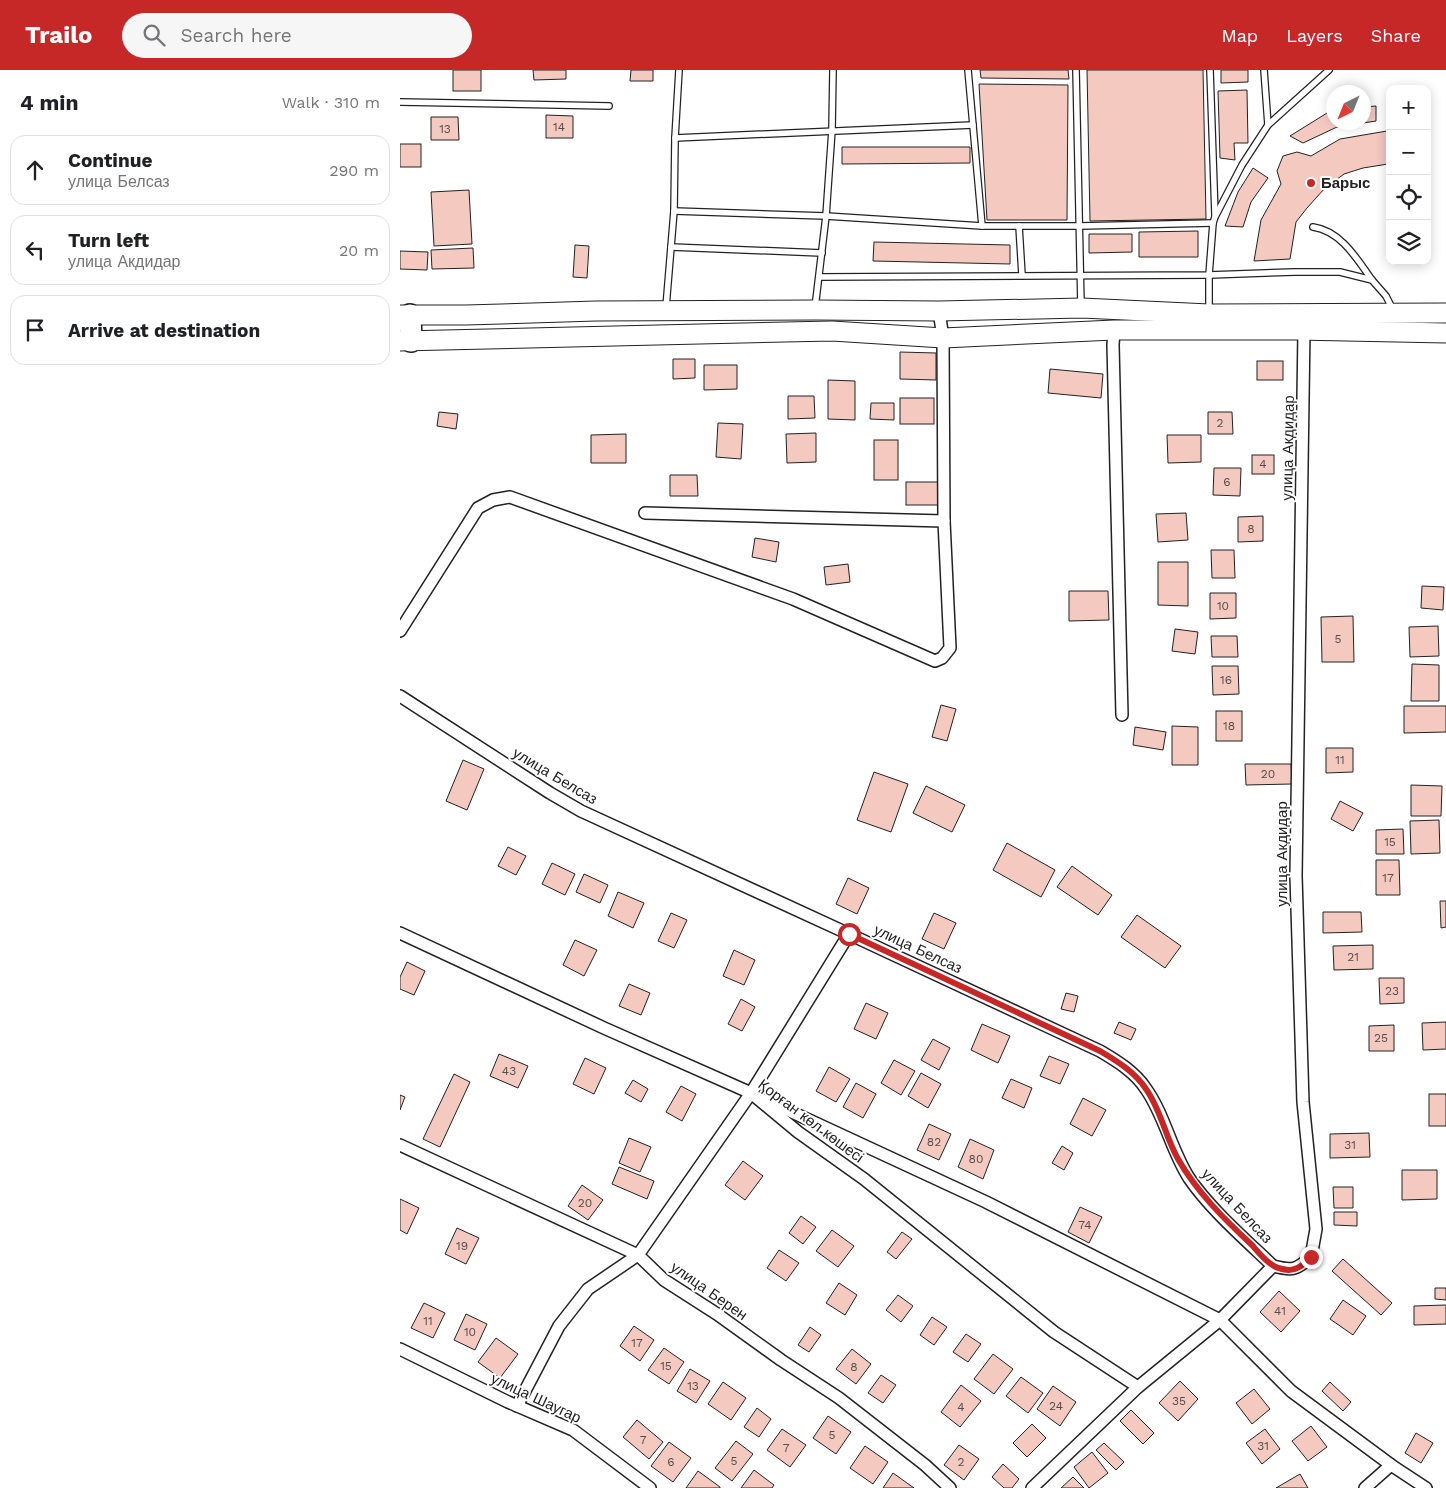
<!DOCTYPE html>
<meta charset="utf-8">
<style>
body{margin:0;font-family:"Work Sans",sans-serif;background:#f6f6f6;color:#202124}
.controls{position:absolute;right:15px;top:15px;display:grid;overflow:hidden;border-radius:10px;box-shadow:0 2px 12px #0003}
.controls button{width:45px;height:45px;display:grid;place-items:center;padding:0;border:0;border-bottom:1px solid #e0e0e0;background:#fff;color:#202124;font:25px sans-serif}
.compass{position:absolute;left:926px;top:15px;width:45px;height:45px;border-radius:50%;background:#fff;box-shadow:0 2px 12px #0003;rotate:223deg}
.stop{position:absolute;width:15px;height:15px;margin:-11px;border:4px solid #c62828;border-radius:50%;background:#fff}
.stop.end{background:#c62828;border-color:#fff;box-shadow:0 1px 5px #0008}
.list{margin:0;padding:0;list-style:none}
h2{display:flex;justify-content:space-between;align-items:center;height:65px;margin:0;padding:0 20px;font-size:21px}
h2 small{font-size:16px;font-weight:400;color:#757577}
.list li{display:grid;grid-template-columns:32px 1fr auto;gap:15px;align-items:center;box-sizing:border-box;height:70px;margin:0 10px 10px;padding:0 10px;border:1px solid #e0e0e0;border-radius:15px}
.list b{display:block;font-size:19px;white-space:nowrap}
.list p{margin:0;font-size:16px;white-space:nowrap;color:#757577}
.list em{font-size:16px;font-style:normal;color:#757577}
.icon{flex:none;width:28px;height:28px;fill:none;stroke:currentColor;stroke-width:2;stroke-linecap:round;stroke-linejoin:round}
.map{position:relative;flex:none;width:1046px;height:1418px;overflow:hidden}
header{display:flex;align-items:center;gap:30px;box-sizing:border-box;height:70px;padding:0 25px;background:#c62828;color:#fff}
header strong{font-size:24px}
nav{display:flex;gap:28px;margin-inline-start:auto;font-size:18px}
.search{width:350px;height:45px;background:#f6f6f6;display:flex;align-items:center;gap:12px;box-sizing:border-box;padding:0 18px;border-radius:28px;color:#757577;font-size:19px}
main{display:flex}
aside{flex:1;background:#fff}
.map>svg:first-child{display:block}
</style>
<header>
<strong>Trailo</strong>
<div class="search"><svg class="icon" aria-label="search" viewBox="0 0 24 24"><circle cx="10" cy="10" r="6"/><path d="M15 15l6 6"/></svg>Search here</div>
<nav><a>Map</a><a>Layers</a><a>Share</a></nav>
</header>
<main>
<aside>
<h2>4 min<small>Walk · 310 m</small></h2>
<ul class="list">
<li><svg class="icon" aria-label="ahead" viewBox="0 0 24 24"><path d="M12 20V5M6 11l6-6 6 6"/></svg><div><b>Continue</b><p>улица Белсаз</p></div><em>290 m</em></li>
<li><svg class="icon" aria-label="left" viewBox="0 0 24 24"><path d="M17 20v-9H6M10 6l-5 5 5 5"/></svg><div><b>Turn left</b><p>улица Акдидар</p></div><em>20 m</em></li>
<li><svg class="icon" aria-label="arrive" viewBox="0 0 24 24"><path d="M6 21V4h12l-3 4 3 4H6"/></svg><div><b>Arrive at destination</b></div></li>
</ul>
</aside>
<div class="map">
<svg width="1046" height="1418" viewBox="0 0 1046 1418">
<rect width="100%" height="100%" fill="#fff"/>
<g fill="#f3c9c0" stroke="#222">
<rect x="53" y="0" width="28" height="21"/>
<path d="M 133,0 L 166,0 L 166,9 L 134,10 Z"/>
<path d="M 231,0 L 253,0 L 253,11 L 230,11 Z"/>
<path d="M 580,0 L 668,0 L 669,9 L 581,8 Z"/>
<path d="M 687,0 L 803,0 L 806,149 L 690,151 Z"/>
<path d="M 821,0 L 848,0 L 848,12 L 821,13 Z"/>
<path d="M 579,14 L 668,15 L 667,150 L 587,150 Z"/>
<path d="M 847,20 L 848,73 L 834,73 L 835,90 L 820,88 L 818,21 Z"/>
<path d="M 976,36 L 976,51 L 937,57 L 903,73 L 890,66 L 927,43 L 934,42 L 934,52 L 964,52 L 964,37 Z"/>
<path d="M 146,45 L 173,46 L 173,68 L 146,68 Z"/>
<path d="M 31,47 L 58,47 L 59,70 L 31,70 Z"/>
<path d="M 987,61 L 988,94 L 963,98 L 944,104 L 925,118 L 907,138 L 896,152 L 890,189 L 854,191 L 861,150 L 881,114 L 877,101 L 883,86 L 897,82 L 911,86 L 940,69 Z"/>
<rect x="0" y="74" width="21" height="23"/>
<path d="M 442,77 L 570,77 L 570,93 L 442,94 Z"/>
<path d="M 853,98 L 868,108 L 851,132 L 843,157 L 825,156 L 838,122 Z"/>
<path d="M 69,120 L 72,174 L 34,176 L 31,122 Z"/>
<path d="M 798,161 L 798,187 L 739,187 L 739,162 Z"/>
<path d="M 689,164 L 732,164 L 732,182 L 689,183 Z"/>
<path d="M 474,172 L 610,175 L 610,194 L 473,191 Z"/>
<path d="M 175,175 L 189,176 L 187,208 L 173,207 Z"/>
<path d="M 73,178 L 74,198 L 32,199 L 31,180 Z"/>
<path d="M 0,181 L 28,182 L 27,200 L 0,199 Z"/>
<path d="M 500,282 L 536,283 L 536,310 L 500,309 Z"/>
<path d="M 273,289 L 295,289 L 295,308 L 273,309 Z"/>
<rect x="857" y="291" width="26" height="19"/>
<path d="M 304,295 L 337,295 L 337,319 L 304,320 Z"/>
<path d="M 650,299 L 703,304 L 701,328 L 648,323 Z"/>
<path d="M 428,310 L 455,311 L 455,350 L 428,349 Z"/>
<path d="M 388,326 L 414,326 L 415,348 L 388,349 Z"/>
<rect x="500" y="328" width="34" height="26"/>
<path d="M 471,333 L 494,333 L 494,350 L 470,349 Z"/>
<path d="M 39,342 L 58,344 L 56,359 L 37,356 Z"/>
<path d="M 808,342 L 832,342 L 833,364 L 808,364 Z"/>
<path d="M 318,353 L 343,354 L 341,389 L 316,387 Z"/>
<path d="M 416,363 L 416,392 L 387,393 L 386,364 Z"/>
<path d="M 226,364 L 226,393 L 191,393 L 191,365 Z"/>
<path d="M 767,365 L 801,365 L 801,392 L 768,393 Z"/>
<rect x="474" y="370" width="24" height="40"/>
<rect x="852" y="385" width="22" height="19"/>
<path d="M 814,398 L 841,398 L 840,426 L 813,425 Z"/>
<path d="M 270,405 L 297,405 L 298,426 L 270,426 Z"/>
<rect x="506" y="412" width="32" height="23"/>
<path d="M 786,443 L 788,470 L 758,472 L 756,444 Z"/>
<path d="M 863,446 L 863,471 L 838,472 L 838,447 Z"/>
<path d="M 355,468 L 379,472 L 376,492 L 352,487 Z"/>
<path d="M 811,480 L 834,480 L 835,508 L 812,508 Z"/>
<path d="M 758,492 L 788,492 L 788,536 L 758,535 Z"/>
<path d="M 448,494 L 450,512 L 426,515 L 424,497 Z"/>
<path d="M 1022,516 L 1044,517 L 1043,540 L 1021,538 Z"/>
<path d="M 669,521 L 708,521 L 709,550 L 669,551 Z"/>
<path d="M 810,523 L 836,523 L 836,548 L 810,549 Z"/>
<path d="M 953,546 L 954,592 L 922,592 L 921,547 Z"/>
<path d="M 1038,556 L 1039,586 L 1010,587 L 1009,557 Z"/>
<path d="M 775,559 L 798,562 L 795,584 L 772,581 Z"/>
<path d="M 811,566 L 837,566 L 838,587 L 812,587 Z"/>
<path d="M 1012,594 L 1039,595 L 1039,631 L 1011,631 Z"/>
<path d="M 812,596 L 838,596 L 839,624 L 813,625 Z"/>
<path d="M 541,635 L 556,639 L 547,671 L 532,667 Z"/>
<path d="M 1004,636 L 1046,636 L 1046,662 L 1004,663 Z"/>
<rect x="816" y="641" width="26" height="30"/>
<path d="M 772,656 L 798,657 L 798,695 L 772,695 Z"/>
<path d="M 735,657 L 766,662 L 763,680 L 733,675 Z"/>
<path d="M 926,678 L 953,678 L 953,702 L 926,703 Z"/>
<path d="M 63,690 L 84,699 L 67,740 L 46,731 Z"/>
<path d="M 845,694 L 891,694 L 892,714 L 846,715 Z"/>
<path d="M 474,702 L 508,714 L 491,762 L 457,750 Z"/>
<path d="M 1011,715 L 1042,716 L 1041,746 L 1011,746 Z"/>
<path d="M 526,716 L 565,735 L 552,762 L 513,743 Z"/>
<path d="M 940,731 L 963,743 L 953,761 L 931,749 Z"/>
<path d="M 1039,750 L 1040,783 L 1011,784 L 1010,751 Z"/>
<path d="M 1003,759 L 1004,784 L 976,784 L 976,760 Z"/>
<path d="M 607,773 L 655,800 L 641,827 L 593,800 Z"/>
<path d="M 108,777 L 126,786 L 116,805 L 98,796 Z"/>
<path d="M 976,790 L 999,790 L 1000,825 L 976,825 Z"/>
<path d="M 152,793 L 175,804 L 165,825 L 142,814 Z"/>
<path d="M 672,796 L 712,825 L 698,845 L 657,817 Z"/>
<path d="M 184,804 L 208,815 L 200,833 L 176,822 Z"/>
<path d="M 448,808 L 469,818 L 457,844 L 436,834 Z"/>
<path d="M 218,822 L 244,833 L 233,858 L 208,846 Z"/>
<path d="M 1040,831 L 1046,831 L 1046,857 L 1041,858 Z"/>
<path d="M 923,842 L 961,842 L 962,862 L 923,863 Z"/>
<path d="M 271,843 L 287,850 L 274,878 L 258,871 Z"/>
<path d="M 534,843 L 556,853 L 544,879 L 522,869 Z"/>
<path d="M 737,845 L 781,876 L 765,898 L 721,867 Z"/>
<path d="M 175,870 L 197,880 L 184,906 L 163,895 Z"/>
<path d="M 973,875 L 973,899 L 934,900 L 933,876 Z"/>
<path d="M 334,880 L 355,890 L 344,915 L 323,906 Z"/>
<path d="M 7,892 L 25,901 L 14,925 L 0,919 L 0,907 Z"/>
<path d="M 979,908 L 1004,908 L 1004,933 L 980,934 Z"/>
<path d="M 229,914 L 250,923 L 241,945 L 219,936 Z"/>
<path d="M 666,923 L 678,926 L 674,942 L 661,939 Z"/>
<path d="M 341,929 L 355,937 L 342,961 L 328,954 Z"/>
<path d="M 466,933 L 488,943 L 476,969 L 454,959 Z"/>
<path d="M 719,952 L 736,959 L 731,970 L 714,963 Z"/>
<path d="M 1046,952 L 1046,979 L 1023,980 L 1022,953 Z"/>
<path d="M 582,954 L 610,966 L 598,993 L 571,980 Z"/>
<path d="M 994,955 L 994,981 L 969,981 L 969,956 Z"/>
<path d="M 533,969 L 550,978 L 539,1000 L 521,990 Z"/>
<path d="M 99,984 L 128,996 L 118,1018 L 90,1006 Z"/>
<path d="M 649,986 L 669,994 L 660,1014 L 640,1006 Z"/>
<path d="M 185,988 L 206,998 L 194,1024 L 173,1014 Z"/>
<path d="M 494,990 L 515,1001 L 501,1025 L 481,1013 Z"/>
<path d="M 429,997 L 450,1009 L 436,1032 L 416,1021 Z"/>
<path d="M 521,1003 L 541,1014 L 528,1038 L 508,1026 Z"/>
<path d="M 54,1004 L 70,1012 L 40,1077 L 23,1069 Z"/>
<path d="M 611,1009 L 632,1018 L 624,1038 L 602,1028 Z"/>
<path d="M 233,1010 L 248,1019 L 241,1032 L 225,1023 Z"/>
<path d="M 456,1013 L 476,1024 L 463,1048 L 443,1037 Z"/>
<path d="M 281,1016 L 296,1024 L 282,1051 L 266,1042 Z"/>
<rect x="1029" y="1024" width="17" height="32"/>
<path d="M 0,1025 L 5,1027 L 0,1040 Z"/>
<path d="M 683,1028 L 706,1040 L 692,1066 L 670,1054 Z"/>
<path d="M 529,1054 L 551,1064 L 539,1090 L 517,1080 Z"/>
<path d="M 969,1063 L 970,1087 L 930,1088 L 930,1064 Z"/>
<path d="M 229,1068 L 251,1077 L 240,1102 L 219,1093 Z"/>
<path d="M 570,1069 L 594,1080 L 583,1109 L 558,1097 Z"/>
<path d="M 662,1076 L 673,1083 L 664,1100 L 652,1093 Z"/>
<path d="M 343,1091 L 363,1106 L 345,1130 L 325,1115 Z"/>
<path d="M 219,1097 L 254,1111 L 247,1129 L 212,1114 Z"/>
<path d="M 1002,1100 L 1037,1100 L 1037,1129 L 1002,1130 Z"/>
<path d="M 182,1115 L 203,1130 L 188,1150 L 168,1136 Z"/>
<path d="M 933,1117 L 953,1117 L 953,1138 L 934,1138 Z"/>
<path d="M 0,1129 L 19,1138 L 7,1164 L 0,1160 Z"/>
<path d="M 680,1137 L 702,1147 L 689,1173 L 668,1162 Z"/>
<path d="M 934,1142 L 957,1142 L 957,1156 L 934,1155 Z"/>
<path d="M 401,1146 L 416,1157 L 403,1174 L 389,1163 Z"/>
<path d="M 57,1158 L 79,1168 L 66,1194 L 45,1184 Z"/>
<path d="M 432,1160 L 454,1176 L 438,1197 L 416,1181 Z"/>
<path d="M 502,1162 L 512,1169 L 496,1189 L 487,1182 Z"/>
<path d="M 379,1180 L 399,1193 L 386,1211 L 367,1198 Z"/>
<path d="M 943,1189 L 992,1233 L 981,1245 L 932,1201 Z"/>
<path d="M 439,1213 L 457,1225 L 445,1245 L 426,1233 Z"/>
<path d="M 1035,1218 L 1046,1218 L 1046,1230 L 1035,1229 Z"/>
<path d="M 879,1221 L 900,1241 L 881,1262 L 860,1242 Z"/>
<path d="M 498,1225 L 513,1236 L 501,1252 L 486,1240 Z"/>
<path d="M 943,1230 L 966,1246 L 953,1265 L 930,1249 Z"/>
<path d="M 24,1233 L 45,1243 L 33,1268 L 11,1258 Z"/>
<path d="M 1046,1235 L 1046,1254 L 1014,1255 L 1014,1236 Z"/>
<path d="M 66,1244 L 87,1254 L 75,1280 L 54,1270 Z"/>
<path d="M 532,1247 L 547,1257 L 534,1275 L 520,1265 Z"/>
<path d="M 234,1256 L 254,1270 L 240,1291 L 220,1276 Z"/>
<path d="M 410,1257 L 421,1265 L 409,1282 L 398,1275 Z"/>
<path d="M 566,1264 L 581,1274 L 568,1292 L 553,1282 Z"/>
<path d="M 96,1268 L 118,1284 L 100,1308 L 78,1292 Z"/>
<path d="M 264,1278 L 284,1292 L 269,1314 L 248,1300 Z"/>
<path d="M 452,1279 L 471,1294 L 456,1314 L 436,1299 Z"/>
<path d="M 593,1284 L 613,1299 L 594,1324 L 574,1309 Z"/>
<path d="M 290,1299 L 310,1311 L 296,1333 L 277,1321 Z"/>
<path d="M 481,1305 L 496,1315 L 483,1333 L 468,1323 Z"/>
<path d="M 621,1307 L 643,1323 L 628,1343 L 606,1326 Z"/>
<path d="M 780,1311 L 798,1329 L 778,1351 L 759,1333 Z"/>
<path d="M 323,1312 L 346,1328 L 331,1350 L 308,1334 Z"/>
<path d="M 930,1312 L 951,1332 L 943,1341 L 922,1321 Z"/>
<path d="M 561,1315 L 581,1331 L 560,1357 L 541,1342 Z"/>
<path d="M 653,1316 L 676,1332 L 660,1356 L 637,1339 Z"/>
<path d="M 854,1319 L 870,1339 L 852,1354 L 836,1333 Z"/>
<path d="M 357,1338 L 371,1349 L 359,1367 L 344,1357 Z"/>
<path d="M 731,1340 L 754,1363 L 743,1374 L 720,1351 Z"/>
<path d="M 428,1346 L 451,1362 L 436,1384 L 413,1368 Z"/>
<path d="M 237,1350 L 263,1372 L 249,1389 L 223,1367 Z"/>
<path d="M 632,1354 L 646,1368 L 627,1387 L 613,1373 Z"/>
<path d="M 911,1356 L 927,1377 L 908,1391 L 892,1371 Z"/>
<path d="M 382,1359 L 406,1375 L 390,1397 L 367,1380 Z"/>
<path d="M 865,1359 L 880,1379 L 862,1394 L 846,1373 Z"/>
<path d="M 1016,1363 L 1033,1373 L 1021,1393 L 1005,1383 Z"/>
<path d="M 336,1371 L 353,1384 L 332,1411 L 315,1398 Z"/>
<path d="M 269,1372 L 291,1388 L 273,1412 L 251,1396 Z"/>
<path d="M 704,1373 L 724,1392 L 716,1400 L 696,1380 Z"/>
<path d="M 559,1375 L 579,1389 L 564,1410 L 544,1395 Z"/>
<path d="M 465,1376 L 488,1392 L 473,1414 L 450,1398 Z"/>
<path d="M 692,1382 L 708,1403 L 689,1418 L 674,1397 Z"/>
<path d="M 603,1394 L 619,1409 L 612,1418 L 604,1418 L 592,1407 Z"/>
<path d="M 354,1400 L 374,1415 L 372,1418 L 341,1418 Z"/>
<path d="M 298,1401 L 320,1417 L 320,1418 L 286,1418 Z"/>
<path d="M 493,1403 L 514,1418 L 483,1418 Z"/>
<path d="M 900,1404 L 908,1418 L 876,1418 Z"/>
<path d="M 673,1407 L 684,1418 L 661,1418 Z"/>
</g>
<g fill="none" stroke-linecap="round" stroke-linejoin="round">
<g stroke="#222" stroke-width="8">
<g id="lane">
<path d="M 676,0 L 681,236"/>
<path d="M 810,0 L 815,145"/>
<path d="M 864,0 L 868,55"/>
<path d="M 0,32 L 209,36"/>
<path d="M 275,68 L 573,55"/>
<path d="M 274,141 L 426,146 L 582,156 L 568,0"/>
<path d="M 582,156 L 679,156 L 813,153"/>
<path d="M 619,156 L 622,205"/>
<path d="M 913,157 C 941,161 957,189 972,210"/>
<path d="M 271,177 L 422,183"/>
<path d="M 419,207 L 809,205 L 895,202 L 940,202 L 972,210 L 986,226 L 993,240"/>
<path d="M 266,237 L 274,141 L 275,68 L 279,0"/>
<path d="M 415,238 L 426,146 L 432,60 L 433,0"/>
<path d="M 809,242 L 809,205 L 813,153 L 815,147 L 842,95 L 868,55 L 929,0"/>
</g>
</g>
<g stroke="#222" stroke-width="14">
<g id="street">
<path d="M 714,260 L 713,275 L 722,645"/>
<path d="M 245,443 L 544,451"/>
<path d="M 0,561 L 78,438 L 93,430 L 110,427 L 393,529 L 535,591 L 542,588 L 550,578 L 544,451 L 543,268 L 539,241"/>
<path d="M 0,626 L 150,723 L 181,741 L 449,864 L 700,981 C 717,991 735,1002 746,1019 C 765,1046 771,1080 789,1108 C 810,1139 846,1170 873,1196"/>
<path d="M 0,863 L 204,958 L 351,1023 L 398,1062 L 464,1109 L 654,1262 L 738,1317"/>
<path d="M 366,1030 L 586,1132 L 820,1250 L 891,1321 L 991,1395 L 1026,1418"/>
<path d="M 0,1075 L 238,1185 L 264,1210 L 317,1244 L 381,1290 L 439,1328 L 525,1395 L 550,1418"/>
<path d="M 0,1279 L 108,1332 L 173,1360 L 250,1418"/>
<path d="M 117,1336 L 159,1256 L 188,1219 L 238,1185 L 351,1023 L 449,864"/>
<path d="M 632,1418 L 738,1317 L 820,1250 L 873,1196 C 893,1201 896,1200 911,1187 L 916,1159 L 903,1032 L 896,806 L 904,260"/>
<path d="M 965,1418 L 991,1395"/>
</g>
</g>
<g stroke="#222" stroke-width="21">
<g id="primary">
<path d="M 0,245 L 66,245 L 196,241 L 415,240 L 539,241 L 682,238 L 809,244 L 1046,243"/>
<path d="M 0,271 L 432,261 L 543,268 L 714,260 L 896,260 L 1046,263"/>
</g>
</g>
<g stroke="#222" stroke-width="24">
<path id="highway" d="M 10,245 L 11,271"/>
</g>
<use href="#lane" stroke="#fff" stroke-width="5.5"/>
<use href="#street" stroke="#fff" stroke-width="11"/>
<use href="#primary" stroke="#fff" stroke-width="19"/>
<use href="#highway" stroke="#fff" stroke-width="21"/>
</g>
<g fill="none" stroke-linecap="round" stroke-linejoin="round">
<path stroke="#c62828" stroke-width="6" d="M 449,864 L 700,981 C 717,991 735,1002 746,1019 C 761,1040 765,1066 778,1089 C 797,1122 824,1149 852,1175 C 858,1182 866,1192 874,1196 C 877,1198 885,1200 889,1200 C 898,1200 905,1193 911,1187"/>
</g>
<circle fill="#c62828" stroke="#fff" stroke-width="2" cx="911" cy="113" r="5"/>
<g text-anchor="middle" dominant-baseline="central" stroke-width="4" stroke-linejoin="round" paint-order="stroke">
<g font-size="12" fill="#564c4a">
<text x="159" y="57">14</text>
<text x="45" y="59">13</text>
<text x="820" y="353">2</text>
<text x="863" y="394">4</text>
<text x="827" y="412">6</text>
<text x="851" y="459">8</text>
<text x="823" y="536">10</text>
<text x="938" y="569">5</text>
<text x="826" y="610">16</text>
<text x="829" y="656">18</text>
<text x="940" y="690">11</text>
<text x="868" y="704">20</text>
<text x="990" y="772">15</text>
<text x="988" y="808">17</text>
<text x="953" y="887">21</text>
<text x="992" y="921">23</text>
<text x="981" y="968">25</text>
<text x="109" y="1001">43</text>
<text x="534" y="1072">82</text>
<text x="950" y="1075">31</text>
<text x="576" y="1089">80</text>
<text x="185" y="1133">20</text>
<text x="685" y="1155">74</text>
<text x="62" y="1176">19</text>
<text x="880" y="1241">41</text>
<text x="28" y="1251">11</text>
<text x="70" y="1262">10</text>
<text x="237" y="1273">17</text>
<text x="266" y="1296">15</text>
<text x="454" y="1297">8</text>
<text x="293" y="1316">13</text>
<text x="779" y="1331">35</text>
<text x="656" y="1336">24</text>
<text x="561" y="1337">4</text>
<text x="432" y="1365">5</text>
<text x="243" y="1370">7</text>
<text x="863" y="1376">31</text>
<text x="386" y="1378">7</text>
<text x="334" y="1391">5</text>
<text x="271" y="1392">6</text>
<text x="561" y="1392">2</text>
</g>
<g font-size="15" font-weight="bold" fill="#222" stroke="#fff" text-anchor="start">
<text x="921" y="113">Барыс</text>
</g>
<g font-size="15" fill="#222" stroke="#fff">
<text transform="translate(888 378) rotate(-89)">улица Акдидар</text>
<text transform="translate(155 706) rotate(31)">улица Белсаз</text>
<text transform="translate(882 784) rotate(-90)">улица Акдидар</text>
<text transform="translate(518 879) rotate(25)">улица Белсаз</text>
<text transform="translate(411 1051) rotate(37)">Қорған көл көшесі</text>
<text transform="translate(837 1136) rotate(47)">улица Белсаз</text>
<text transform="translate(309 1221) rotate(35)">улица Берен</text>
<text transform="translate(136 1328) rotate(25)">улица Шаугар</text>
</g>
</g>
</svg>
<div class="controls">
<button>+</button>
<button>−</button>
<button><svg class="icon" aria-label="locate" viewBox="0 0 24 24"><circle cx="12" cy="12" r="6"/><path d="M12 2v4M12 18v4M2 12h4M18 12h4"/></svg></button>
<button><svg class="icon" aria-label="layers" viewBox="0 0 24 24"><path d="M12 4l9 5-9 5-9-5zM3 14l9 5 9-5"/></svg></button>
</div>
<svg class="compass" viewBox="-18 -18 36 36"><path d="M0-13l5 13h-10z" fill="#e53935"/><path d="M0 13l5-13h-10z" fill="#757577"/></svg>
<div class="stop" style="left:449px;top:864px"></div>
<div class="stop end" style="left:911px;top:1187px"></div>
</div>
</main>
